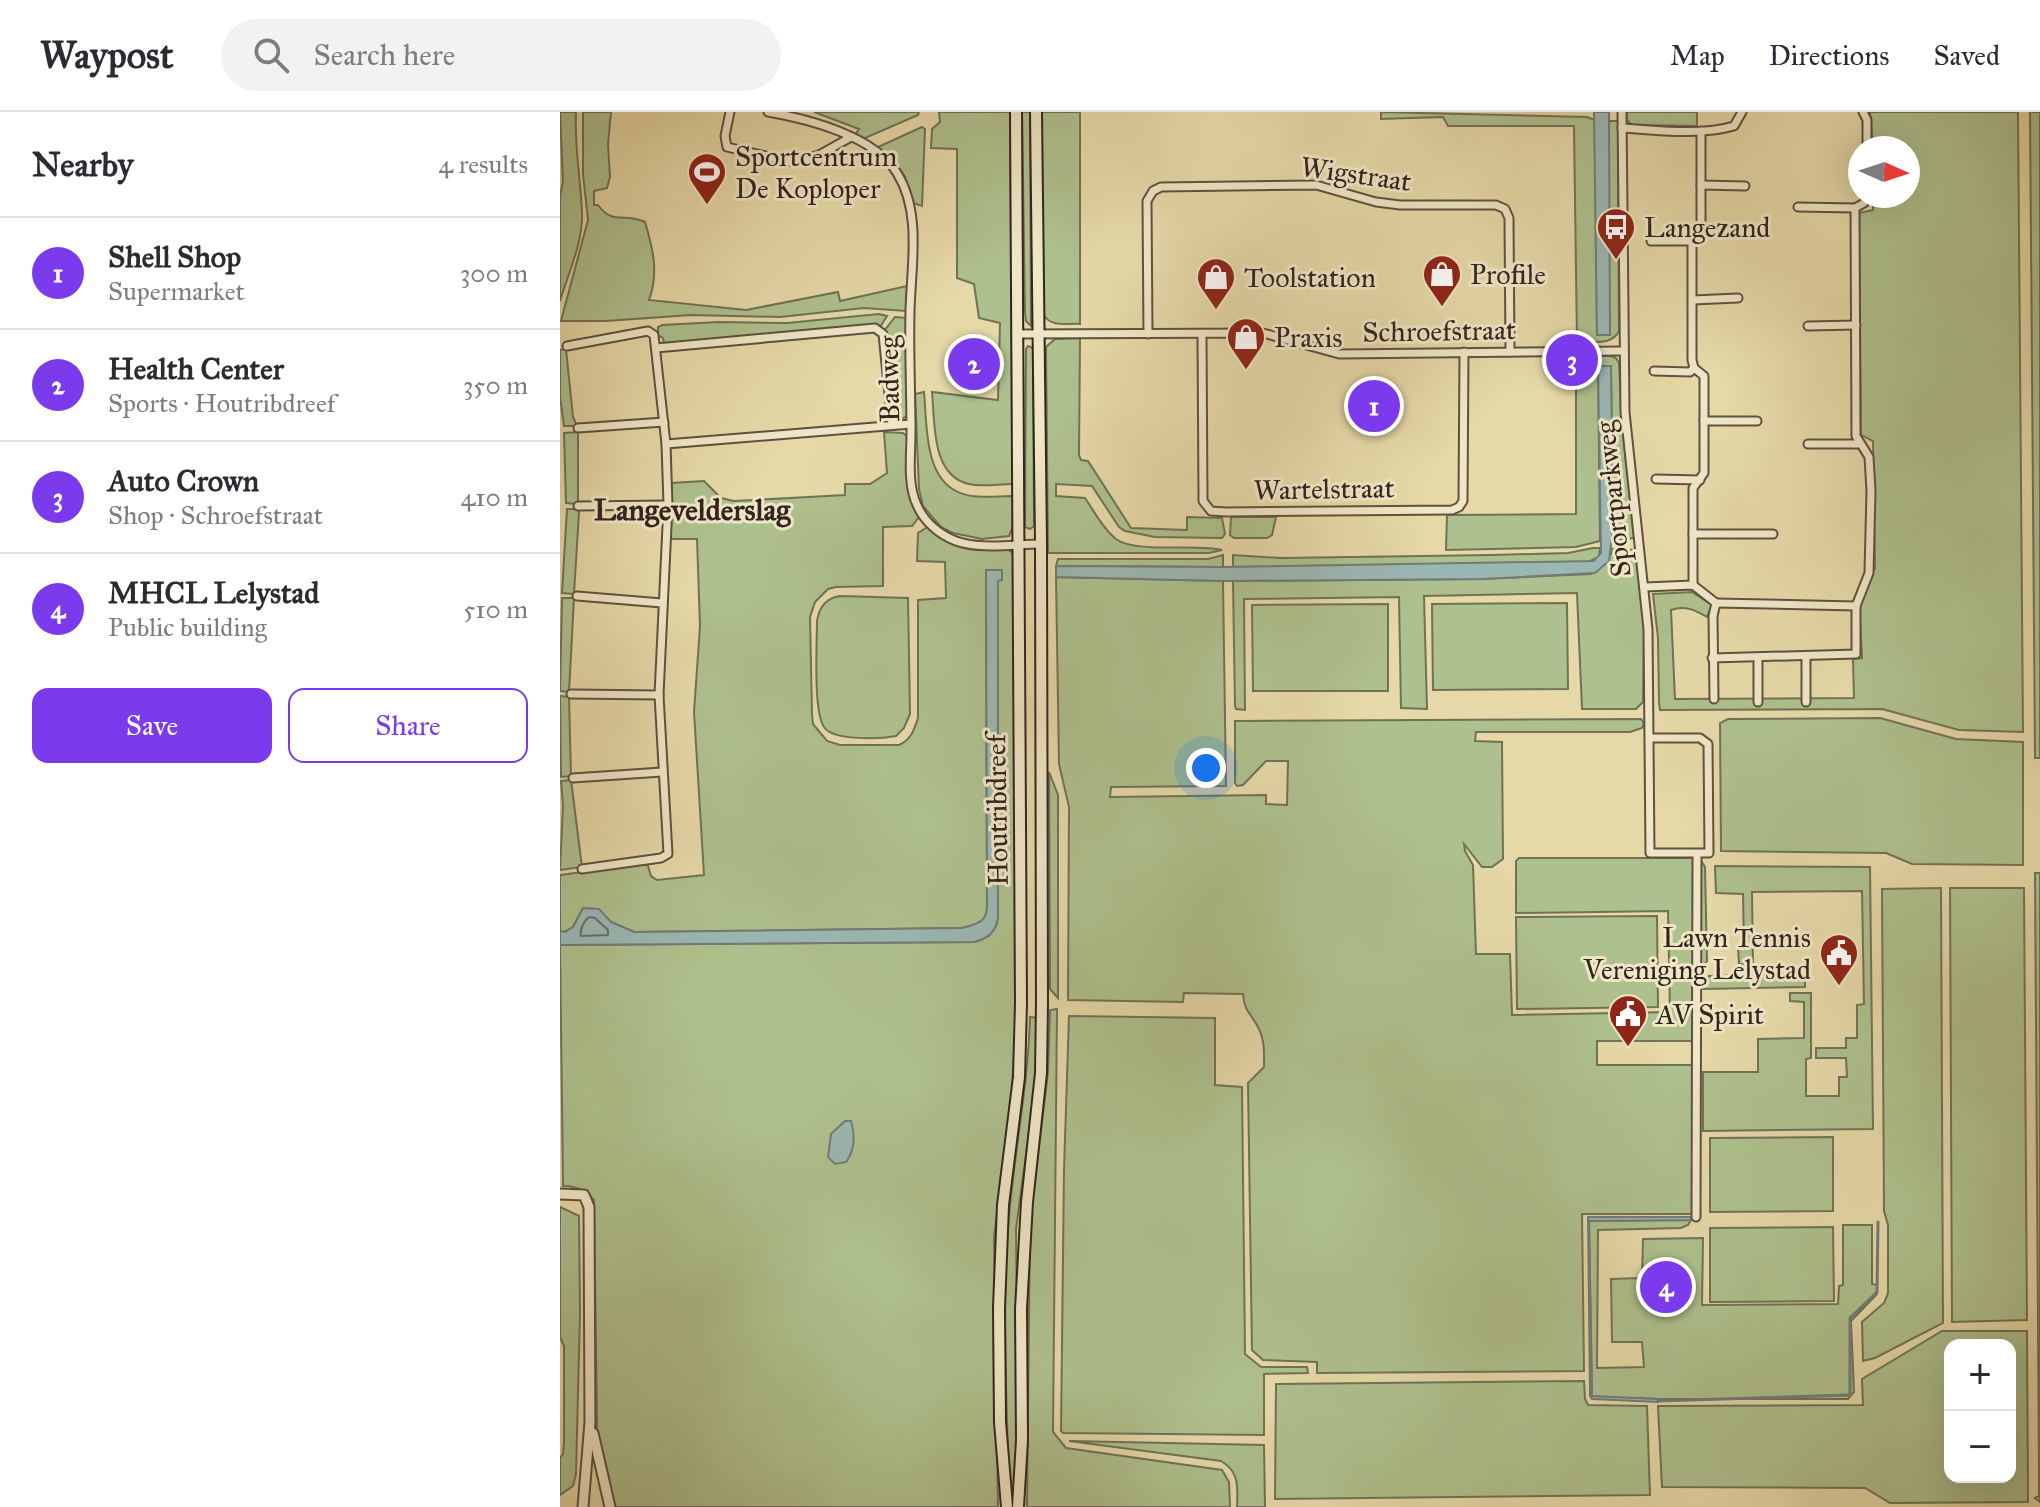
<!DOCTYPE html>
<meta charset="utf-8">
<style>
body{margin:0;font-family:"IM FELL Great Primer",serif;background:#f2f2f3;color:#2b2b33}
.controls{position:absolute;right:24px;bottom:24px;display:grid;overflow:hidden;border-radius:16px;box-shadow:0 8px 32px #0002}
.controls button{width:72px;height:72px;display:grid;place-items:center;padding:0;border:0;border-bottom:2px solid #e1e1e2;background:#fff;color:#2b2b33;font:40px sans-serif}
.compass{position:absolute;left:1288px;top:24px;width:72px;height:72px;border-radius:50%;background:#fff;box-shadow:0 8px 32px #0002;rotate:93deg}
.you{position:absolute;left:646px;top:656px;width:28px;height:28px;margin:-20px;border:6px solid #fff;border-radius:50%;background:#1a73e8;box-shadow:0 0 0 12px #1a73e833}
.badge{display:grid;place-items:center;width:52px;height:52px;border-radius:50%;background:#7c3aed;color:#fff;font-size:26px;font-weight:700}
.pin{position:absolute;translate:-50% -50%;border:4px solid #fff;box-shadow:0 2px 8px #0006}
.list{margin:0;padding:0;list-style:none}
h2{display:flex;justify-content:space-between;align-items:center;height:104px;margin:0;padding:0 32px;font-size:34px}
h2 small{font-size:26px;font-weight:400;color:#7c7c81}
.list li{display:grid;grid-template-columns:52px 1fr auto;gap:24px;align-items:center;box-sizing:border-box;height:112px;padding:0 32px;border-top:2px solid #e1e1e2}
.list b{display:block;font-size:30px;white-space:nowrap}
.list p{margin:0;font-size:26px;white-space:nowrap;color:#7c7c81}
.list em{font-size:26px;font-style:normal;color:#7c7c81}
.actions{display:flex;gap:16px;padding:24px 32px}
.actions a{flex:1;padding:18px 0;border:2px solid #7c3aed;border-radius:16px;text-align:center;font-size:28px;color:#7c3aed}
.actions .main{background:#7c3aed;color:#fff}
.icon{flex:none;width:44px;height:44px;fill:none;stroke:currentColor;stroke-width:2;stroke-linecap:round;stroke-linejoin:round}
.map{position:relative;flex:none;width:1480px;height:1395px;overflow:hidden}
header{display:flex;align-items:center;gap:48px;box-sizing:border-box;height:112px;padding:0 40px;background:#fff;border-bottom:2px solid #e1e1e2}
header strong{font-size:38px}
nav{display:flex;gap:44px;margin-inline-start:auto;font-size:28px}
.search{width:560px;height:72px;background:#f2f2f3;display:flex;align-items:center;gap:20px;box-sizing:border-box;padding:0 28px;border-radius:44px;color:#7c7c81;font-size:30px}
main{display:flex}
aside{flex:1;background:#fff}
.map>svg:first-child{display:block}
</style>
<header>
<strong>Waypost</strong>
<div class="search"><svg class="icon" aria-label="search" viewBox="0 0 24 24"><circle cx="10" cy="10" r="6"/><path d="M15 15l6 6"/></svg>Search here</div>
<nav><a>Map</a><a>Directions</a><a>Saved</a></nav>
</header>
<main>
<aside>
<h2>Nearby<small>4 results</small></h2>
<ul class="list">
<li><span class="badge">1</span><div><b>Shell Shop</b><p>Supermarket</p></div><em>300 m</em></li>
<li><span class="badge">2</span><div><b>Health Center</b><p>Sports · Houtribdreef</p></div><em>350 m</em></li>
<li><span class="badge">3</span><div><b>Auto Crown</b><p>Shop · Schroefstraat</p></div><em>410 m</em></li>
<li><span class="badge">4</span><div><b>MHCL Lelystad</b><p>Public building</p></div><em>510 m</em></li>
</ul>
<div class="actions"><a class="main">Save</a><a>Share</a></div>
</aside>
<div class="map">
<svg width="1480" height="1395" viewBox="0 0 1480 1395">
<rect width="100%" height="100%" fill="#e6d8a7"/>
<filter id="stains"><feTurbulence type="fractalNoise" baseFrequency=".0025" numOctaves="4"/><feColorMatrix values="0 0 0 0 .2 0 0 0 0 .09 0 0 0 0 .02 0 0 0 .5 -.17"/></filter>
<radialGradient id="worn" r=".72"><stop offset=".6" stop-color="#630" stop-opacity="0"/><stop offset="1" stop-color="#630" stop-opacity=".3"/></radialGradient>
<g fill="#aec08d" stroke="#707256" stroke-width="2" fill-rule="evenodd">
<path d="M 0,0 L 16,0 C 14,35 21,68 22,102 C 23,130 8,162 0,189 L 0,84 L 3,70 Z"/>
<path d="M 23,0 L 51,0 L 48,32 L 50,65 L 47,76 L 34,79 L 34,93 L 38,93 C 53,114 65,100 85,110 C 93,137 99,161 89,188 L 186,198 L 278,180 L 280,189 L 347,174 L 346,199 L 304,196 L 220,205 L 131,203 L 46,209 L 1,209 L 28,108 L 23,62 Z"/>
<path d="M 254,0 L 359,0 L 358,3 L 303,27 L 295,23 L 299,17 Z"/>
<path d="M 379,0 L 450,0 L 453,372 C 438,372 422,375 409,372 C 371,364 375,310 372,280 L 438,288 L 440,211 L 419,206 L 414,172 L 397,166 L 397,37 L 371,36 L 372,17 L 380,10 Z"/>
<path d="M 462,0 L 470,0 L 471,214 L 466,209 L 465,200 Z"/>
<path d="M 481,0 L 520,0 L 520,212 C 507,211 489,216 483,201 Z"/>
<path d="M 821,0 L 1027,5 L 1035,8 L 1037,223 L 1049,9 L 1058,9 L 1059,219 C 1052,234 1033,229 1017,230 L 1014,14 L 888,14 L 883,5 L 821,7 Z"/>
<path d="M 1067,0 L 1137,0 L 1137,14 L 1072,13 L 1067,8 Z"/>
<path d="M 1310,0 L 1458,0 L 1463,620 L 1399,618 L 1322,597 L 1100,598 L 1099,591 L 1098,526 L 1093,482 L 1132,480 L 1152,493 L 1147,505 C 1135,498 1125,493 1111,498 L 1115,587 L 1294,586 L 1293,547 L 1302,546 L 1299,490 L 1315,456 L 1313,329 L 1301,323 L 1299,101 L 1313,98 L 1313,84 L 1348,84 L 1348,36 L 1313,36 Z"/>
<path d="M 1470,0 L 1480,0 L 1480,646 L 1475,646 Z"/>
<path d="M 362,15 L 365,17 L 362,94 L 353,91 L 345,65 L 334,49 L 318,35 Z"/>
<path d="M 319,202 L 327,204 L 320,215 L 104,232 L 103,226 L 98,223 L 98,215 L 102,213 L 159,210 L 227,211 Z"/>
<path d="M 335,205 L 346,206 L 350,303 L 339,308 L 333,304 L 324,219 Z"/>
<path d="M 520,226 L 519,343 L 521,348 L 528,349 L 571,416 L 627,418 L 627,405 L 662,406 L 665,422 L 662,426 L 595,425 L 565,419 L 559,415 L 532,374 L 496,372 L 496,384 L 525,386 C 534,399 543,417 556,427 C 576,442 636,431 662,438 L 649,441 L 488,441 L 486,235 L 495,227 Z"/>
<path d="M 468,234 L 473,236 L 474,414 L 470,417 L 465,415 L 465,408 L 466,237 Z"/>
<path d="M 6,237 L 13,305 L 17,314 L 4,314 L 0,285 L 0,238 Z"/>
<path d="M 1016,244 L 1051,244 L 1056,246 L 1059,251 L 1062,311 L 1074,426 L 1053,428 L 1051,254 L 1038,255 L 1040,429 L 1016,435 L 886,438 L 887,403 L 1016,402 Z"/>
<path d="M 364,280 C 367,311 364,363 396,379 C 412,388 435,384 453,384 L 453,415 L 449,424 L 422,427 L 393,421 L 381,415 L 363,394 L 359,377 L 355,282 Z"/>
<path d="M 18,320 L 18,390 L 17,392 L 6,391 L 4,321 Z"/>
<path d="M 324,320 L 343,321 L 350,327 L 351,389 L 359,405 L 352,414 L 323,415 L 323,474 L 276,475 L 268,477 L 255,490 L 250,505 L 252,602 L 253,612 L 267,629 L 280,633 L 339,633 C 351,628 354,618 358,606 L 358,488 L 386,486 L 385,450 L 357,449 L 358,421 L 369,414 C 401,448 431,424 453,441 L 456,905 L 452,977 L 434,1125 L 438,1395 L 54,1395 L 39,1335 L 37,1317 L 34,1088 C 24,1078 17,1074 3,1074 L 0,833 L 414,830 L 429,824 L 437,812 L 426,458 L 427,778 C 427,804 430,810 402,816 L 74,820 L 51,810 L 39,798 L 19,803 L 13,815 L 4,820 L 0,819 L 0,763 L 83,752 L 88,754 L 91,764 L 97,768 L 144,763 L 134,600 L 140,514 L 137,427 L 111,427 L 111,371 L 144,369 L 161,386 L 174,389 L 285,383 L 285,372 L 310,372 L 327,361 Z"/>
<path d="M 7,397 L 17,397 L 19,400 L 14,482 L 2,481 Z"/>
<path d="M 671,405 L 716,405 L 712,423 L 707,426 L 674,426 L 670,423 Z"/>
<path d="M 1033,436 L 1040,436 L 1039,445 L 1028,450 L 673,455 L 673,443 L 721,446 L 932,443 L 1008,441 Z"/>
<path d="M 1052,437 L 1075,438 L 1084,513 L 1083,590 L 1076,597 L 1022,597 L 1017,481 L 864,484 L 867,597 L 841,596 L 839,485 L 684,487 L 685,598 L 676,597 L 675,594 L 673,469 L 921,467 L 1031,462 L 1052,441 Z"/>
<path d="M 663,443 L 663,455 L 496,454 L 498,447 L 648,447 Z"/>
<path d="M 496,465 L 663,469 L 666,674 L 551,675 L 550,685 L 706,683 L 706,692 L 727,693 L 728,649 L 706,649 L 683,673 L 677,674 L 675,671 L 675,609 L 1081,607 L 1084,611 L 1082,616 L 1070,620 L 916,620 L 915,629 L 942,630 L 943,747 L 932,755 L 922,755 L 904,732 L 905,739 L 913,753 L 916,842 L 950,842 L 952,903 L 1110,900 L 1108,799 L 956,801 L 956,749 L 959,746 L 1132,746 L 1142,750 L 1145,755 L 1147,849 L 1135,864 L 1133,929 L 1037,929 L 1037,953 L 1133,953 L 1132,1102 L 1022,1102 L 1024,1259 L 757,1261 L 757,1250 L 703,1248 L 692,1238 L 688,971 L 704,955 C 704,942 705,929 699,917 C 692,902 684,900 683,882 L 624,881 L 623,890 L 508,888 L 509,695 L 499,652 Z"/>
<path d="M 280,484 L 348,486 L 350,602 L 344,616 L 336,624 C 320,627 273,629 264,615 C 253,599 257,531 257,509 C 259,496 266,486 280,484 Z"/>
<path d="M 2,486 L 14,486 L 9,580 L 0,579 Z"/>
<path d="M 1007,491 L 1008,577 L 873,578 L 872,492 Z"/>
<path d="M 828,492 L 828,579 L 693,579 L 692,493 Z"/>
<path d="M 0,584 L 9,585 L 11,664 L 1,665 Z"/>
<path d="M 1320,606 L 1396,627 L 1463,630 L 1463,753 L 1352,752 L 1326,741 L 1161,739 L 1160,611 L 1168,607 Z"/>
<path d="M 489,660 L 498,683 L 498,886 L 490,877 Z"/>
<path d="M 11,668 L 22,755 L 0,758 L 3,693 L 1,669 Z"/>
<path d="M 1155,754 L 1310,755 L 1313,1017 L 1143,1019 L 1143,960 L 1198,960 L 1198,927 L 1244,926 L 1244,890 L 1230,889 L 1230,881 L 1251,881 L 1251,946 L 1246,947 L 1246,984 L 1279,984 L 1279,965 L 1287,965 L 1286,946 L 1256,946 L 1256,936 L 1286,936 L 1286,926 L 1297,926 L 1297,893 L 1304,892 L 1302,779 L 1192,780 L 1193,853 L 1179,852 L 1178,834 L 1184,833 L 1183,782 L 1156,781 Z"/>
<path d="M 1475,761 L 1480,761 L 1480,1390 L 1475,1386 L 1479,1384 L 1479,1365 Z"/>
<path d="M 1381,776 L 1383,1211 L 1315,1246 L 1303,1249 L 1302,1210 L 1324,1191 L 1328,1181 L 1328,1113 L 1324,1099 L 1322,777 Z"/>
<path d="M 1390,776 L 1464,776 L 1467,1208 L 1392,1210 Z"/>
<path d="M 1097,804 L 1098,895 L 957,897 L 956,805 Z"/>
<path d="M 1245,862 L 1245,875 L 1143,877 L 1149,864 Z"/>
<path d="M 497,897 L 493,1320 L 506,1336 L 662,1358 L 669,1370 L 670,1395 L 467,1395 L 470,1109 L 488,960 L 490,898 Z"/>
<path d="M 509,904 L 655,906 L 655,973 L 682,975 L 685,1242 L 701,1255 L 747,1255 L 748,1261 L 704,1262 L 704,1323 L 503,1321 L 501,1319 L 504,1058 Z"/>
<path d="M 470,905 L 478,906 L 475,975 L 456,1117 L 458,1312 L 454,1395 L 449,1395 C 448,1307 442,1219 447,1131 C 451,1055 468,981 470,905 Z"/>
<path d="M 1273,1025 L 1273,1099 L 1150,1100 L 1150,1026 Z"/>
<path d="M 0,1095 L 19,1104 L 20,1201 L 16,1362 L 13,1374 L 0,1383 L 0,1346 L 3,1342 L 4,1329 L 4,1234 L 0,1225 Z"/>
<path d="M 1131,1108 L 1128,1113 L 1121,1116 L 1038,1118 L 1037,1256 L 1084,1255 L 1082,1230 L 1052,1230 L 1051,1167 L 1082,1166 L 1083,1127 L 1143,1126 L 1142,1193 L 1278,1192 L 1279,1174 L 1283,1173 L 1283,1113 L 1312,1113 L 1312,1172 L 1317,1173 L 1317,1182 L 1291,1209 L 1294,1280 L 1288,1287 L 1098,1287 L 1032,1285 L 1029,1109 Z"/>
<path d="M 1273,1115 L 1274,1189 L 1150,1190 L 1150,1116 Z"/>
<path d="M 1382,1219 L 1467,1219 L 1468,1390 L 1330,1391 L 1305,1376 L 1102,1375 L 1098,1294 L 1303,1293 L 1302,1267 ZM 1390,1233 L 1450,1233 L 1450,1365 L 1390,1365 Z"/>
<path d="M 1024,1269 L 1025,1287 L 1028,1293 L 1087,1294 L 1090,1383 L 715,1387 L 716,1272 Z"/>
<path d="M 509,1329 L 704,1333 L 705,1395 L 677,1395 C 678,1375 679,1359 661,1349 Z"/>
</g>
<g fill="#9bb7b3" stroke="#717c78" stroke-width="2">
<path d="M 1034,0 L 1049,0 L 1050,223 L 1037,223 Z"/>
<path d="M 1038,254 L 1051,254 L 1053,416 L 1049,449 L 1035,461 L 921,467 L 663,469 L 496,465 L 496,454 L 663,455 L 1034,449 L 1041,441 Z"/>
<path d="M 426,458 L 442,458 L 442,468 L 438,469 L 438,806 C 436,820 428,827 414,830 L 0,833 L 0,819 L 5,820 L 13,815 L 23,796 L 39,797 L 51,810 L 74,820 L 402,816 C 430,810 427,804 427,778 Z"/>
<path d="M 285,1009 L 291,1009 C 295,1023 295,1038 286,1050 L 275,1052 L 268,1045 L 271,1022 Z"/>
<path d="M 1028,1105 L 1131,1105 L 1131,1108 L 1029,1109 L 1032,1284 L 1098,1287 L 1098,1290 L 1032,1287 L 1030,1284 Z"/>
</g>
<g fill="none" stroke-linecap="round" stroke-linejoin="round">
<path stroke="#666e69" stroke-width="2" d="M 30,805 L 35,806 L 48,818 L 48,823 L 21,824 C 19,819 25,806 30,805 Z"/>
<path stroke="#717c78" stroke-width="3" d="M 1098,1289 L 1290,1283 L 1290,1206 L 1317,1180 L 1318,1110"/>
<g stroke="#5f5141" stroke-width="11">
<g id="minor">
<path d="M 170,0 L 165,24 L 167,35 L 232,50 L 259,43 L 291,25"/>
<path d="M 208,0 C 249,7 314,24 337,61 C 362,101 351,155 350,199 C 349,239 351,280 351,321 C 351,343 347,373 357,393 C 364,410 380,423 396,429 C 421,438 455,432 481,432"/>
<path d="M 1062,0 L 1065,300 L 1088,517 L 1090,741 L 1149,741 L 1148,632 L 1140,626 L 1090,626"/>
<path d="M 1303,0 L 1307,8 L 1307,36"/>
<path d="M 1062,16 C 1098,18 1139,24 1174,14 L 1182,0"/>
<path d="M 1141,73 L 1185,74"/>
<path d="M 1238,95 L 1295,96"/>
<path d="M 1091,129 L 1136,129"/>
<path d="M 1133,188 L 1178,186"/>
<path d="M 1248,214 L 1296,213"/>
<path d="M 458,222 L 703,221 L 779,242 L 1063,239"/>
<path d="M 588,222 L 587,89 L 593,79 L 601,75 L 756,73 L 816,90 L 840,93 L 936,93 L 945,97 L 949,106 L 950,240"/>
<path d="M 642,222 L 643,389 L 651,399 L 666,400 L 892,398 L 899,395 L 903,389 L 904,240"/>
<path d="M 7,234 L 88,219 L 94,223 L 106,332 L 108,393 L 99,583 L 108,742 L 101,746 L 22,757"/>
<path d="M 96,236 L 315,216 L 323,222 L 332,313"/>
<path d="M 1094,259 L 1130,260 L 1134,256"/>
<path d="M 1144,309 L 1197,309"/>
<path d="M 18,316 L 104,310"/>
<path d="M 106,332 L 351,312"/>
<path d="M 1248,332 L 1300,332"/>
<path d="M 1096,367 L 1140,368"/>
<path d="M 18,394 L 108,393"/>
<path d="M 1133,422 L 1213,422"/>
<path d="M 1133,473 L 1133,376 L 1144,361 L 1144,264 L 1134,256 L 1132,248 L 1132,133 L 1141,119 L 1141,19"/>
<path d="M 1085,475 L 1133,473 L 1156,491 L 1153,504 L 1154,587"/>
<path d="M 17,484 L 102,491"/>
<path d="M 1156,491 L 1296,494"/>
<path d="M 1152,546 L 1296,542 L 1296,494 L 1309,461 L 1311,379 L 1309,345 L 1296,324 L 1295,96 L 1304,91 L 1308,84"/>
<path d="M 1246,546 L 1246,590"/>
<path d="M 11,582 L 99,583"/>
<path d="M 1198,590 L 1198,545"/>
<path d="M 13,666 L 102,660"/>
<path d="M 1136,1105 L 1137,742"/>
</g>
</g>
<g stroke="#5f5141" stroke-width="13">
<g id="tertiary">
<path d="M 0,1082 L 24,1083 L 29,1095 L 30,1310 L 23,1395"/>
<path d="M 33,1321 L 50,1395"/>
</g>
</g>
<g stroke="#32241f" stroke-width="14">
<g id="secondary">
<path d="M 447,1395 L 440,1310 L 439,1196 L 443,1093 L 459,965 L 461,891 L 456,0"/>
<path d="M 458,1395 L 462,1328 L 461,1197 L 467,1090 L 481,961 L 482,891 L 481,432 L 476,0"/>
</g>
</g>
<use href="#minor" stroke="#efe6c6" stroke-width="7"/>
<use href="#tertiary" stroke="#efe6c6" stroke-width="9"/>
<use href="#secondary" stroke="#efe6c6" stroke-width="10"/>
</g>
<defs>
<g id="stadium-pin" transform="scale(2)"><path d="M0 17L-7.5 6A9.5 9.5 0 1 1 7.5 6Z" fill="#8f2418" stroke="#efe6c6"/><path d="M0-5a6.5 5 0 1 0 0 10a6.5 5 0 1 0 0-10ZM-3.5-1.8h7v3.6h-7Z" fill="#fff"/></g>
<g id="bus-pin" transform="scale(2)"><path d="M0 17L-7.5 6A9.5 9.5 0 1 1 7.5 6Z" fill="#8f2418" stroke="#efe6c6"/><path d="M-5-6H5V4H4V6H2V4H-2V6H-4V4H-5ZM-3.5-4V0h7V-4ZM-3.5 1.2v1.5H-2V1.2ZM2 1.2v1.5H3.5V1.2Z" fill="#fff"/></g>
<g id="shop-pin" transform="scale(2)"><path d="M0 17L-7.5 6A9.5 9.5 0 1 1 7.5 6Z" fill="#8f2418" stroke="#efe6c6"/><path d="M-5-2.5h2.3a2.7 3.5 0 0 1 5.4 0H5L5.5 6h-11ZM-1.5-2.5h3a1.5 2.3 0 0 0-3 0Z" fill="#fff"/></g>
<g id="civic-pin" transform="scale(2)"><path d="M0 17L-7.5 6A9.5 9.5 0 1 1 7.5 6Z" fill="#8f2418" stroke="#efe6c6"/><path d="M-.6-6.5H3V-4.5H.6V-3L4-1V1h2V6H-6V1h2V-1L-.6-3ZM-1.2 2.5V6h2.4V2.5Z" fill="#fff"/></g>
</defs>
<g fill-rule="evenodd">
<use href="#stadium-pin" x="147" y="60"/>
<use href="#bus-pin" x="1056" y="115"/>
<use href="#shop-pin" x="882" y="162"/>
<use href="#shop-pin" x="656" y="165"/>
<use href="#shop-pin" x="686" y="225"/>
<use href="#civic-pin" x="1279" y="841"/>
<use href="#civic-pin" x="1068" y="902"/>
</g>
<g text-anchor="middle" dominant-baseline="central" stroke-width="6" stroke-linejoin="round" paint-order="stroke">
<g font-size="28" fill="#32241f" stroke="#efe6c6" text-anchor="start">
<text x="175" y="44">Sportcentrum<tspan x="175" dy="32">De Koploper</tspan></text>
<text x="1084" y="115">Langezand</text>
<text x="910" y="162">Profile</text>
<text x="684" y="165">Toolstation</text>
<text x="714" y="225">Praxis</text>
<text x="1251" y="825" text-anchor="end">Lawn Tennis<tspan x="1251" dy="32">Vereniging Lelystad</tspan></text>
<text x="1096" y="902">AV Spirit</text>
</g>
<g font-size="28" fill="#32241f" stroke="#efe6c6">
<text transform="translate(796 62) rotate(8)">Wigstraat</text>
<text transform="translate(879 219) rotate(-1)">Schroefstraat</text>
<text transform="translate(329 267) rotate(-91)">Badweg</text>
<text transform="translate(764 377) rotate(-1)">Wartelstraat</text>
<text transform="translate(1053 387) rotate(-96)">Sportparkweg</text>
<text transform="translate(437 698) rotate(-91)">Houtribdreef</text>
</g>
<g font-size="30" font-weight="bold" fill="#32241f" stroke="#efe6c6">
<text x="132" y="398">Langevelderslag</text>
</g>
</g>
<rect width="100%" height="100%" filter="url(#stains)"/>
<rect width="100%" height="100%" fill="url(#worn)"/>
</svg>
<div class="controls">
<button>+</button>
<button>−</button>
</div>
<svg class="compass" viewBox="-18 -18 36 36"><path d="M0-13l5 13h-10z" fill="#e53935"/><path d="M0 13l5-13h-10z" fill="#7c7c81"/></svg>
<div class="you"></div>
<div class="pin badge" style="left:814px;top:294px">1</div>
<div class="pin badge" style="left:414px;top:252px">2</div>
<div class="pin badge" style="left:1012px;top:248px">3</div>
<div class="pin badge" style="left:1106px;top:1175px">4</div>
</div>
</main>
